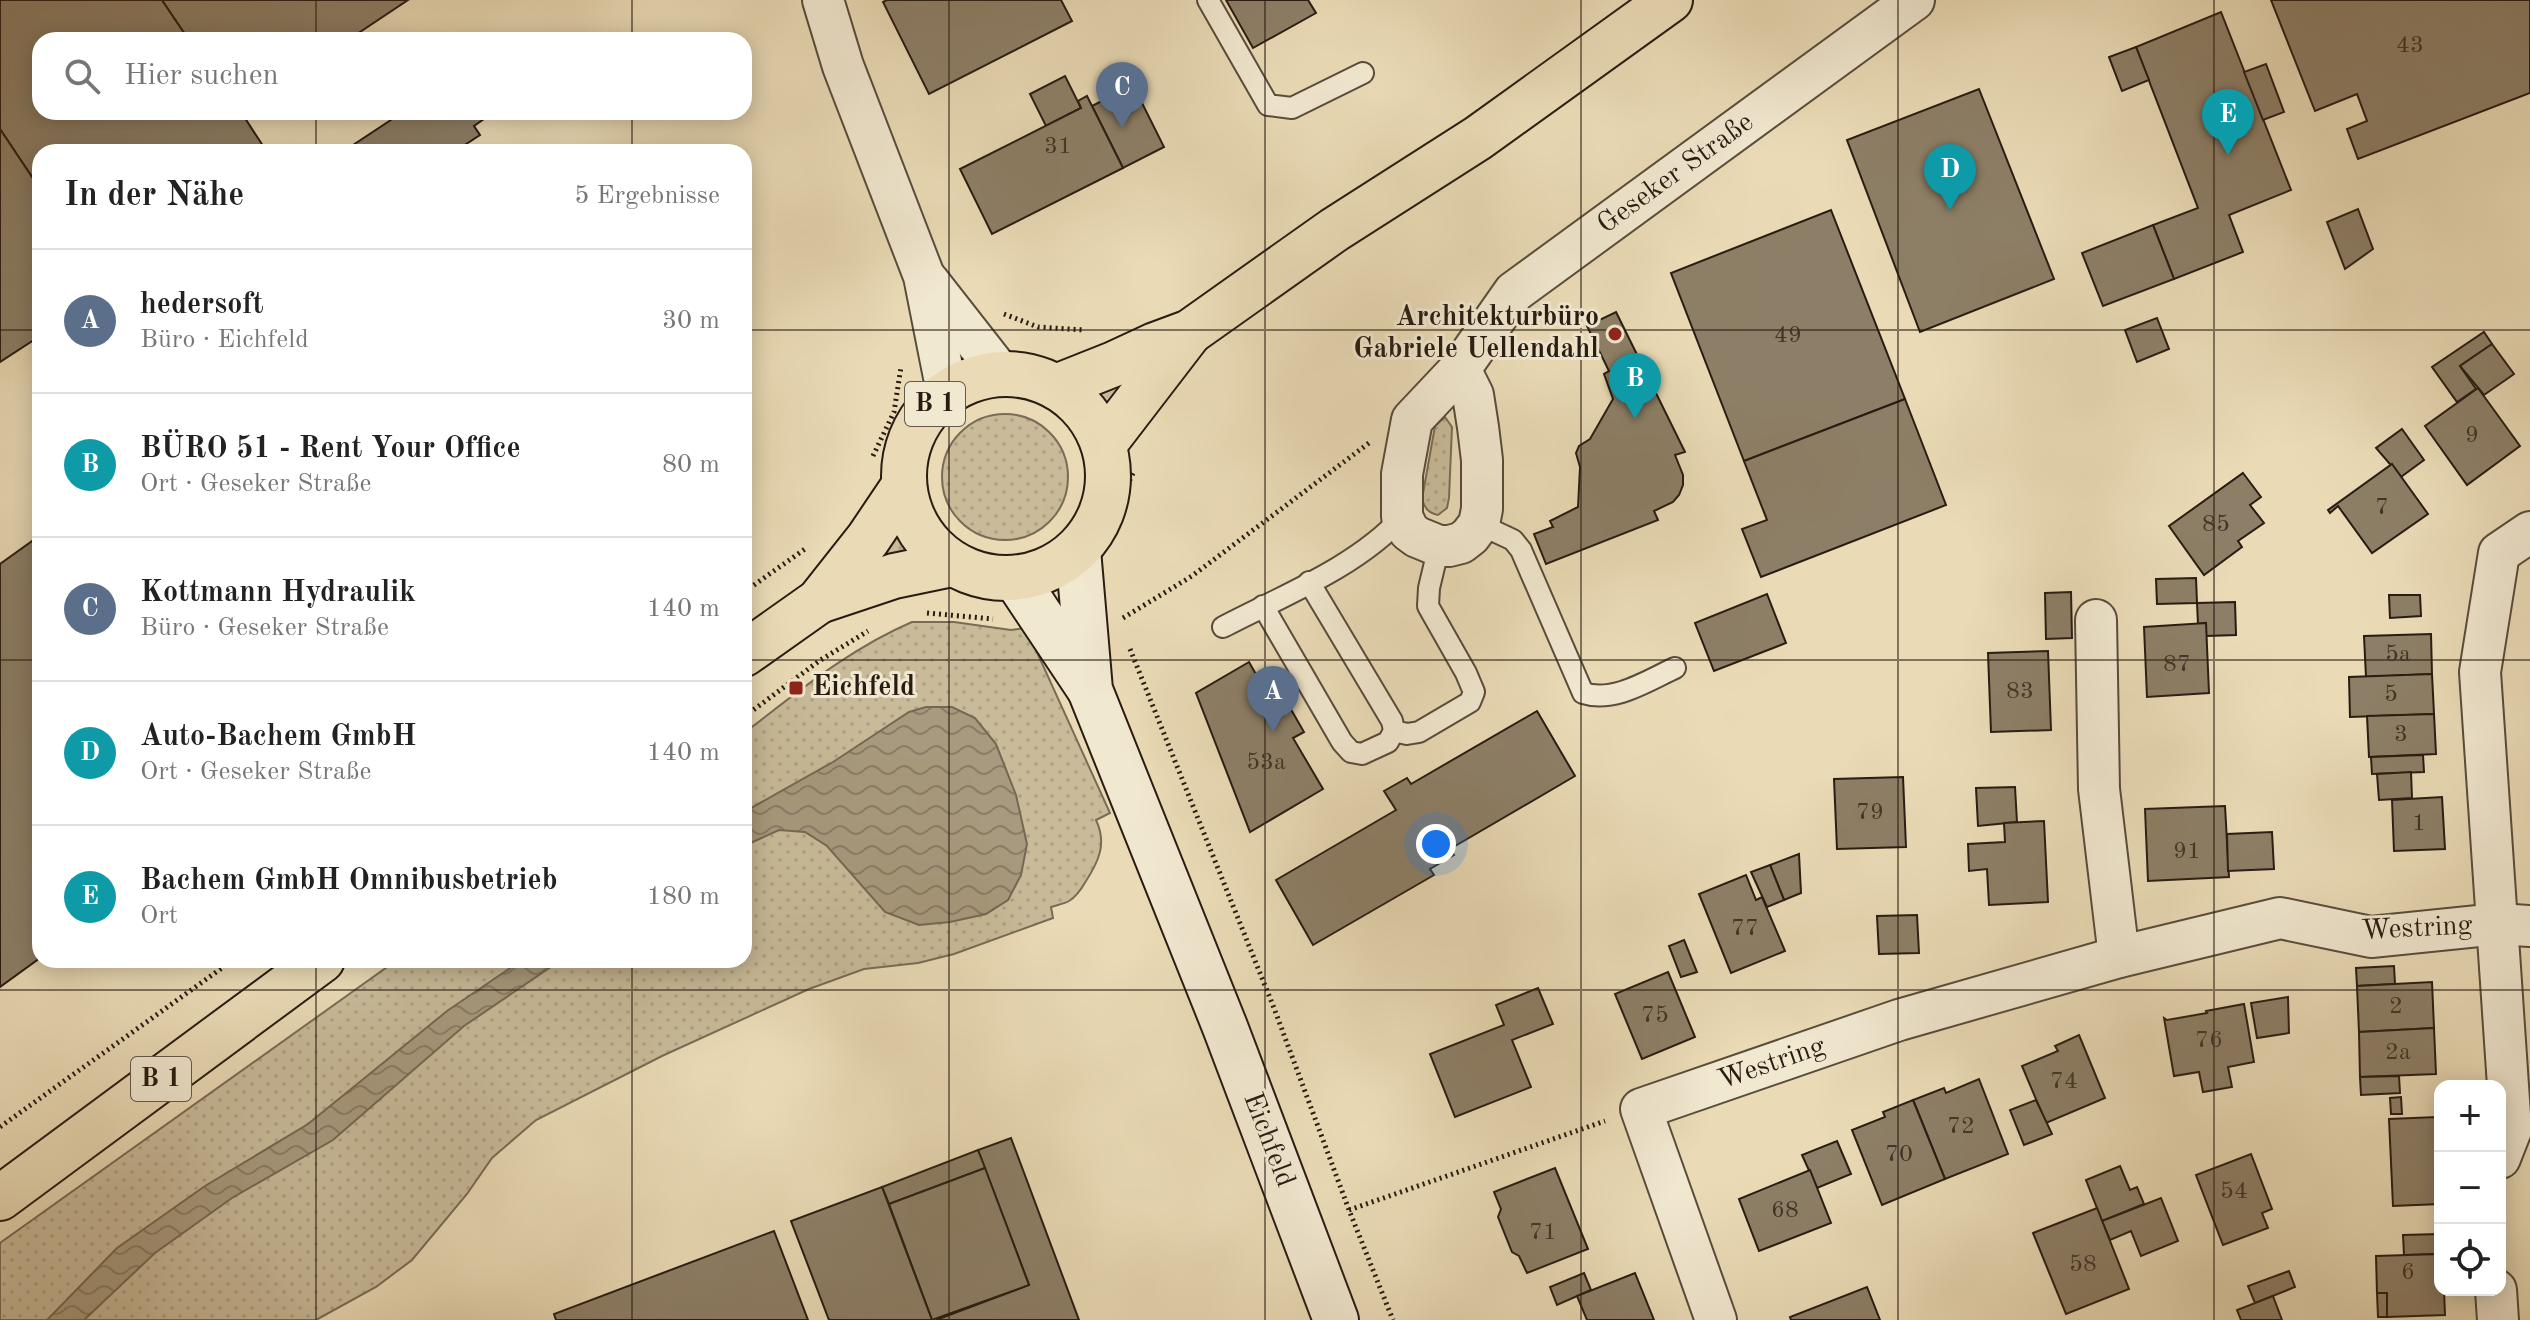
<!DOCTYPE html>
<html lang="de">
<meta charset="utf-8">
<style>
body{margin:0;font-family:"Old Standard TT",serif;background:#f6f6f6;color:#222}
.controls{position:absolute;right:24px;bottom:24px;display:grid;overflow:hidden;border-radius:16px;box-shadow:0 4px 20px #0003}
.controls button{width:72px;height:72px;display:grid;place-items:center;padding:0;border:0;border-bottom:2px solid #e0e0e0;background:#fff;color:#222;font:40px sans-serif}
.you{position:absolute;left:1436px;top:844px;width:28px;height:28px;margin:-20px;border:6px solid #fff;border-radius:50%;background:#1a73e8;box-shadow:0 0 0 12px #1a73e833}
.badge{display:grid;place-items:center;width:52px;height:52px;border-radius:50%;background:#2563eb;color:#fff;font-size:26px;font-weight:700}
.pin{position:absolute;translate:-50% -66px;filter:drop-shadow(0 2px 4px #0008)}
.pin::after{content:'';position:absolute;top:42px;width:28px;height:24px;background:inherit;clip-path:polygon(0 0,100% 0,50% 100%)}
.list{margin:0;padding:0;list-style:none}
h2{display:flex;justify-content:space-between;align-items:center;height:104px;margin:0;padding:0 32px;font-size:34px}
h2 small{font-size:26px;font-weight:400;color:#767676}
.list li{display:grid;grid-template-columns:52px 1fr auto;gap:24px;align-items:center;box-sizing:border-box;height:144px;padding:0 32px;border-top:2px solid #e0e0e0}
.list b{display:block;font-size:30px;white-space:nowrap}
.list p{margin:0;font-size:26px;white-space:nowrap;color:#767676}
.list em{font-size:26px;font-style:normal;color:#767676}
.icon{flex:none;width:44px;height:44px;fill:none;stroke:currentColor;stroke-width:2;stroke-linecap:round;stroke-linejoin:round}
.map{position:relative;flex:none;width:2530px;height:1320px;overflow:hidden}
.search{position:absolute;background:#fff;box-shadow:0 4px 20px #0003;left:32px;top:32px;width:720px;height:88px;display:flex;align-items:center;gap:20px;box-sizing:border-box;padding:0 28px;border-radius:24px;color:#767676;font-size:30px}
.panel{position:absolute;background:#fff;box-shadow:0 4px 20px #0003;left:32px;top:144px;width:720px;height:824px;border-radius:24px}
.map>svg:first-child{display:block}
</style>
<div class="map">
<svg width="2530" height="1320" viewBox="0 0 2530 1320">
<defs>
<pattern id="grass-dots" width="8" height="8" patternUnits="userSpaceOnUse" patternTransform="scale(2)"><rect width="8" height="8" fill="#c9bb9a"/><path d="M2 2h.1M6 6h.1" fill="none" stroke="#ada084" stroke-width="1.8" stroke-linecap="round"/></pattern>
<pattern id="water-waves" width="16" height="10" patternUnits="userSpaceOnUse" patternTransform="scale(2)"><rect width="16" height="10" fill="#a89a7e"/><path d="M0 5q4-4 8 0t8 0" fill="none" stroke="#897d66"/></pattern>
</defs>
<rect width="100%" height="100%" fill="#eadbb6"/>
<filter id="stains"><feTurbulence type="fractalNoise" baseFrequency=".0025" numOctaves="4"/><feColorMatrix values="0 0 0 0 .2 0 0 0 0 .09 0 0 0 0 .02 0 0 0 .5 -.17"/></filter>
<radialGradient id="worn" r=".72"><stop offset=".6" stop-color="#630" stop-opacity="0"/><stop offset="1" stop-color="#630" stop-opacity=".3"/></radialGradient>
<g fill="url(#grass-dots)" stroke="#786c56" stroke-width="2">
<path d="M 1116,380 L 1124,391 L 1097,420 L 1080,399 Z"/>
<circle cx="1005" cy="477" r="63"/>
<path d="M 1445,417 L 1452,427 L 1449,498 L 1447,508 L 1438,515 C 1429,513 1425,509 1422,499 L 1435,426 Z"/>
<path d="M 903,517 L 911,535 L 922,546 L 891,559 L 878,543 Z"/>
<path d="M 912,622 L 954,622 L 1011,630 L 1026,628 L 1110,813 L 1096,820 C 1107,843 1099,861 1086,881 C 1082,888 1076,897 1069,901 C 1064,904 1056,905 1051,907 L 1053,918 L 954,954 L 918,963 L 864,969 L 809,989 L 662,1056 L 536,1120 L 492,1158 L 467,1194 L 412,1260 L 376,1287 L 316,1320 L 0,1320 L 0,1243 L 397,960 L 744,960 L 744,733 C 798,692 849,649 912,622 Z"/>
</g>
<g fill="url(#water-waves)" stroke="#756853" stroke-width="2">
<path d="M 926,707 L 952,707 L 975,718 L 996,744 L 1016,795 L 1027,844 L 1021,875 L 1008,900 L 986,914 L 950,922 L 919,925 L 885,912 L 827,846 L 805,832 L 779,830 L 744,846 L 744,812 L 833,762 L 909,712 Z"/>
<path d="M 522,960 L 561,960 L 464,1026 L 333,1140 L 232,1198 L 155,1253 L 84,1320 L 47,1320 L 117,1248 L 205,1186 L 308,1124 L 447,1011 Z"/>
</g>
<g fill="#8d7f67" stroke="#281c12" stroke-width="2">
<path d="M 0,0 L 162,0 L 189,40 L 40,40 L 40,112 L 241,112 L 267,152 L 40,152 L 40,189 L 0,129 Z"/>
<path d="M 162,0 L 408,0 L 348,40 L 189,40 Z"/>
<path d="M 887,0 L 1061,0 L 1072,21 L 929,94 L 883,2 Z"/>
<path d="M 1226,0 L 1308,0 L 1316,13 L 1253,48 Z"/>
<path d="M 2271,0 L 2530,0 L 2530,93 L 2358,159 L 2347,129 L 2367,121 L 2357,94 L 2315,111 Z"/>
<path d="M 2221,12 L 2291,190 L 2229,215 L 2243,252 L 2174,279 L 2153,225 L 2198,208 L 2136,47 Z"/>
<path d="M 2136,47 L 2149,80 L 2122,91 L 2109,57 Z"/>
<path d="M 2266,64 L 2284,112 L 2263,120 L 2244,72 Z"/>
<path d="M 1065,76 L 1081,108 L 1046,126 L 1030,94 Z"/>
<path d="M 1133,85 L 1164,147 L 1123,168 L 1092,106 Z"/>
<path d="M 1979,89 L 2054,279 L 1920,332 L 1847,140 Z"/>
<path d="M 1087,96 L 1123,168 L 992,234 L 960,169 L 1081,108 L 1078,101 Z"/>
<path d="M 403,112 L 494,112 L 474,126 L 480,135 L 457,150 L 458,152 L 353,152 L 350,147 Z"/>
<path d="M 0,129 L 40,189 L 40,336 L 0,362 Z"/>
<path d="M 2358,209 L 2373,249 L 2345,269 L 2327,222 Z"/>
<path d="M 1831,210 L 1905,399 L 1744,461 L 1671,273 Z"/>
<path d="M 2153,225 L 2174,279 L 2103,306 L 2082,253 Z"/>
<path d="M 1616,312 L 1685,452 L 1675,455 L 1683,475 L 1683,485 L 1679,495 L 1673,502 L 1654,511 L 1658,520 L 1546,564 L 1534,534 L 1553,527 L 1550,521 L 1578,507 L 1580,467 L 1576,453 L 1579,446 L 1590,439 L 1613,399 L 1604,374 L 1609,371 L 1587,326 Z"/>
<path d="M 2157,318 L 2169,349 L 2137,362 L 2125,330 Z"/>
<path d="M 2484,332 L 2492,344 L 2460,366 L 2476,389 L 2457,402 L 2432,367 Z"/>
<path d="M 2492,344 L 2514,374 L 2484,395 L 2460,366 Z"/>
<path d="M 2478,388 L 2520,446 L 2467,485 L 2425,426 Z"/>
<path d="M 1905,399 L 1946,505 L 1761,577 L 1742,529 L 1767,520 L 1744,461 Z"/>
<path d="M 2402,429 L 2424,460 L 2401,477 L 2376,448 Z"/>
<path d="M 2392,464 L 2428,514 L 2372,553 L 2338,506 L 2330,513 L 2328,510 Z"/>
<path d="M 2243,473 L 2261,497 L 2250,505 L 2264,523 L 2238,541 L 2242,547 L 2204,575 L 2169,526 Z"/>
<path d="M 35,539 L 40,547 L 40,958 L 0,987 L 0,564 Z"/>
<path d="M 2196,578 L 2197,603 L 2157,604 L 2156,579 Z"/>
<path d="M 2071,592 L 2072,638 L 2046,639 L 2045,593 Z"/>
<path d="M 1767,594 L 1786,643 L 1714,671 L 1695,623 Z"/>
<path d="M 2389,595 L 2420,595 L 2421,616 L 2390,618 Z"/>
<path d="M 2235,602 L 2236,635 L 2206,636 L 2206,623 L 2198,624 L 2197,603 Z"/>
<path d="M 2206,623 L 2209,693 L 2147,697 L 2144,627 Z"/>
<path d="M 2431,634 L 2432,674 L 2366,677 L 2364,636 Z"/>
<path d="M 2048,651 L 2051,730 L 1991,732 L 1988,653 Z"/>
<path d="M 1249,662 L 1278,713 L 1289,706 L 1304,732 L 1293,738 L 1323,789 L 1250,832 L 1196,693 Z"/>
<path d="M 2432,674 L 2434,714 L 2350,717 L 2349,677 Z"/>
<path d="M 1537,711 L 1575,776 L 1450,849 L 1454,855 L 1430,869 L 1434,875 L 1313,945 L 1276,880 L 1396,810 L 1384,791 L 1407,778 L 1411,784 Z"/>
<path d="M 2434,714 L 2436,754 L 2369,757 L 2367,716 Z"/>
<path d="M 2423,755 L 2424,772 L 2372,774 L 2371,757 Z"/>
<path d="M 2411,772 L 2412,798 L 2379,800 L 2377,774 Z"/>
<path d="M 1903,777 L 1906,847 L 1837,849 L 1834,779 Z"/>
<path d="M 2015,787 L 2017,822 L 1978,826 L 1976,788 Z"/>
<path d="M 2442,797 L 2445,849 L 2394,851 L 2392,800 Z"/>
<path d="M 2225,806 L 2229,877 L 2148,881 L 2145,809 Z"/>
<path d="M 2044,821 L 2048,902 L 1989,905 L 1987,869 L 1969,871 L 1968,844 L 2005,842 L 2004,823 Z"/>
<path d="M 2272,832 L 2274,869 L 2228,871 L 2227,834 Z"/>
<path d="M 1799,854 L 1801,893 L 1784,900 L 1770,865 Z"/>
<path d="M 1770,865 L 1784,900 L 1767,907 L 1751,872 Z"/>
<path d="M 1746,875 L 1756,900 L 1762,897 L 1785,951 L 1731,973 L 1699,894 Z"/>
<path d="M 1917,915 L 1919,953 L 1879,954 L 1877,916 Z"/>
<path d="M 1684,940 L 1697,972 L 1681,977 L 1669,946 Z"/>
<path d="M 2394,966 L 2395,984 L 2357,986 L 2356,968 Z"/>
<path d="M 1668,972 L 1695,1037 L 1642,1059 L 1615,994 Z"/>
<path d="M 2432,982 L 2434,1028 L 2359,1032 L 2357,986 Z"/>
<path d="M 1538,988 L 1553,1024 L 1512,1040 L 1531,1087 L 1455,1117 L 1430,1054 L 1504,1025 L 1496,1005 Z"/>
<path d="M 2288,997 L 2289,1033 L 2257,1038 L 2251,1003 Z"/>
<path d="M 2244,1004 L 2254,1062 L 2228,1067 L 2232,1087 L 2203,1092 L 2199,1072 L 2174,1076 L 2164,1018 L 2167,1020 L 2207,1013 L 2206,1011 Z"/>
<path d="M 2434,1028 L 2436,1074 L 2360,1077 L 2359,1032 Z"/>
<path d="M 2079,1035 L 2105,1098 L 2046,1123 L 2022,1066 L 2058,1051 L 2055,1046 Z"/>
<path d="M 2399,1076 L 2400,1093 L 2361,1095 L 2360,1077 Z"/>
<path d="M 1979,1079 L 2008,1154 L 1945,1179 L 1913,1100 L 1944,1088 L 1946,1093 Z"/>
<path d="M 2401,1097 L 2402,1114 L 2391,1114 L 2390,1098 Z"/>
<path d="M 1913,1100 L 1945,1179 L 1882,1205 L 1852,1130 L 1885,1117 L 1883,1112 Z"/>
<path d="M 2036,1100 L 2052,1134 L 2024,1145 L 2010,1110 Z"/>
<path d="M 2437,1117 L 2440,1204 L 2393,1206 L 2389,1119 Z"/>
<path d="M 1011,1138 L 1079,1320 L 936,1320 L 1029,1285 L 978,1150 Z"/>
<path d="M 1837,1141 L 1851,1174 L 1817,1188 L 1802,1155 Z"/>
<path d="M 978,1150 L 985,1168 L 889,1204 L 882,1187 Z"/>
<path d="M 2251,1154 L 2272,1209 L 2262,1213 L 2268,1228 L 2223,1245 L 2196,1175 Z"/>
<path d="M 2120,1166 L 2130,1190 L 2137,1187 L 2144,1204 L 2102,1221 L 2086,1180 Z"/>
<path d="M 985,1168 L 1029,1285 L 932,1320 L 889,1204 Z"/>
<path d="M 1555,1168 L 1588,1249 L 1527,1273 L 1519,1256 L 1512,1252 L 1498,1217 L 1501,1209 L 1494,1192 Z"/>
<path d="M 1810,1170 L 1831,1223 L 1759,1251 L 1739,1199 Z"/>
<path d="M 882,1187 L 932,1320 L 829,1320 L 791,1221 Z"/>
<path d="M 2161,1198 L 2178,1241 L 2141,1256 L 2131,1231 L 2110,1240 L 2102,1221 Z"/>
<path d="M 2097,1208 L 2129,1289 L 2066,1314 L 2033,1233 Z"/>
<path d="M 774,1231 L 808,1320 L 556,1320 L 554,1314 Z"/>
<path d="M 2440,1234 L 2440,1254 L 2404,1255 L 2403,1235 Z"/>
<path d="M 2440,1254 L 2440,1290 L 2444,1290 L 2445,1315 L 2387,1317 L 2387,1293 L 2377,1293 L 2376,1256 Z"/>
<path d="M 2289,1271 L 2295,1287 L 2255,1303 L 2248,1286 Z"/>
<path d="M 1584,1273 L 1591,1290 L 1557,1305 L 1550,1287 Z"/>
<path d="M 1635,1273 L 1654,1320 L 1587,1320 L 1577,1296 Z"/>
<path d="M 1867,1287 L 1880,1320 L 1791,1320 L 1790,1317 Z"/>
<path d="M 2377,1293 L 2387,1293 L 2387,1317 L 2378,1317 Z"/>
<path d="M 2273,1296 L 2282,1320 L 2241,1320 L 2237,1310 Z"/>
</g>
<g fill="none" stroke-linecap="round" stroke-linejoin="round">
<g stroke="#584c3b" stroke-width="24">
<g id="service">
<path d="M 1208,0 L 1268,105 L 1292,108 L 1363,73"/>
<path d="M 1479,524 L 1513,540 L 1521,550 L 1583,693 C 1614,703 1647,681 1675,668"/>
<path d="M 1263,606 L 1342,742 L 1351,752 L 1362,754 L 1388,742 L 1394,731 L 1392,721 L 1309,582"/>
<path d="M 1223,627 C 1282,596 1357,567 1402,517"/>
<path d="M 1394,731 L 1407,734 L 1419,732 L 1470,702 L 1474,692 L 1466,673 L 1428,606 L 1429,588 L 1439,546"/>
</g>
</g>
<g stroke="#584c3b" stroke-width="44">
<g id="minor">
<path d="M 823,0 L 843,66 L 924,276 L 947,392"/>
<path d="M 929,282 L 1001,374"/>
<path d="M 1460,369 L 1473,395 L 1478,427 L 1482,460 L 1482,509 L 1479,524 L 1470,536 L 1461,543 L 1449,546 L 1439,546 L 1417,537 L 1409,531 L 1402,517 L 1402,474 L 1412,420 L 1460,369 L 1514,292 L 1914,0"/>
<path d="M 2096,620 L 2099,789 L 2119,957"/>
<path d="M 2500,1158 L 2511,1130 L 2480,672 L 2499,553 L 2530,532"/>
<path d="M 2496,1290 L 2498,1320"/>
<path d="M 1716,1320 L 1641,1109 L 1899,1020 L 2119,957 L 2280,918 L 2371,937 L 2498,924 L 2530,926"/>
</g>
</g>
<g stroke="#281c12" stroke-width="48">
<g id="secondary">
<path d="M 1078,550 L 1090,690 L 1225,1027 L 1336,1320"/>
<path d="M 1016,579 L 1088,687"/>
</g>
</g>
<g stroke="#281c12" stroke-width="48">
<g id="primary">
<circle cx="1006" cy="476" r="102"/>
<path d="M 1056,387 L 1114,364 L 1155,345 L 1190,332 L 1334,230 L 1478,138 L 1670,0"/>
<path d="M 1104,444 L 1190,332"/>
<path d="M 819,601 L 894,576 L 952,564"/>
<path d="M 744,654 L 819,601 L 868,539 L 903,487"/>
<path d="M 0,1198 L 322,960"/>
</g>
</g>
<g stroke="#281c12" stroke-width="5" stroke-dasharray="2 4" stroke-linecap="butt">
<path d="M 1004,314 L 1038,327 L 1084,330"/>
<path d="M 873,456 L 894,412 L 901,367"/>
<path d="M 1115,532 L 1121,499 L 1133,473"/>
<path d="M 744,592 L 805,549"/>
<path d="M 927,613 L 993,619"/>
<path d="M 1123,618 L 1192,576 L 1369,443"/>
<path d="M 1130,649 L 1274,1008 L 1349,1210 L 1393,1320"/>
<path d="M 744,717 L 819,661 L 868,631"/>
<path d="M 0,1127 L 233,960"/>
<path d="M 1349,1210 L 1605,1121"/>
</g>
<use href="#service" stroke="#f1e8d0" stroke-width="20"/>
<use href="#minor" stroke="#f1e8d0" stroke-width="40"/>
<use href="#secondary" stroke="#f1e8d0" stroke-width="44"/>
<use href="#primary" stroke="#eadbb6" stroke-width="44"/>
</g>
<path fill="none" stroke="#281c12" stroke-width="2" stroke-opacity="0.55" d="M 316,0 L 316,40M 632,0 L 632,40M 949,0 L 949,1320M 1265,0 L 1265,1320M 1581,0 L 1581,1320M 1898,0 L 1898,1320M 2214,0 L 2214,1320M 316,112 L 316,152M 632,112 L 632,152M 0,330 L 40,330M 744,330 L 2530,330M 0,660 L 40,660M 744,660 L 2530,660M 316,960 L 316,1320M 632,960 L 632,1320M 0,990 L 2530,990"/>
<g fill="#8f2418" stroke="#f1e8d0" stroke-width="3">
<circle cx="1615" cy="334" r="8"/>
<rect x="788" y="680" width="16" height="16" rx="4"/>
</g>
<g text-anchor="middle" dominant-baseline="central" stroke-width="6" stroke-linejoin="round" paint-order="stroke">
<g font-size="24" fill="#413527">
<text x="2410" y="46">43</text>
<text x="1058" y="147">31</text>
<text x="1788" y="336">49</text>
<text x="2472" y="436">9</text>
<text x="2382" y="508">7</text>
<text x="2216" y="525">85</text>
<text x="2398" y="655">5a</text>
<text x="2177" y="665">87</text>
<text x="2020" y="692">83</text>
<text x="2391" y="695">5</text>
<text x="2401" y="735">3</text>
<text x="1266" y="763">53a</text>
<text x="1870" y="813">79</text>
<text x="2419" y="824">1</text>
<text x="2187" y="852">91</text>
<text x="1745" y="929">77</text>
<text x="2396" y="1007">2</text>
<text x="1655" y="1016">75</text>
<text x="2209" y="1041">76</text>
<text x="2398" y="1053">2a</text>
<text x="2064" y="1082">74</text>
<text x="1961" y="1127">72</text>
<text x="1899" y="1155">70</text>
<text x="2234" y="1192">54</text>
<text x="1785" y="1211">68</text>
<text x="1543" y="1233">71</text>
<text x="2083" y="1265">58</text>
<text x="2408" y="1273">6</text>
</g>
<g fill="#f1e8d0" stroke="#64594b" stroke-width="2">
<rect x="905" y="382" width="60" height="44" rx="6"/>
<rect x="131" y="1057" width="60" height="44" rx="6"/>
</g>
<g font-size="26" font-weight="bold" fill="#281c12">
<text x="935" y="404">B 1</text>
<text x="161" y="1079">B 1</text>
</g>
<g font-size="28" fill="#281c12" stroke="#f1e8d0">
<text transform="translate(1676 174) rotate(-36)">Geseker Straße</text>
<text transform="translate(2417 929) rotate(-3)">Westring</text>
<text transform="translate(1772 1064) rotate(-19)">Westring</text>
<text transform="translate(1268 1140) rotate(69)">Eichfeld</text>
</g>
<g font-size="28" font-weight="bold" fill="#281c12" stroke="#f1e8d0" text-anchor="end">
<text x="1599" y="318">Architekturbüro<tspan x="1599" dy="32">Gabriele Uellendahl</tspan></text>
<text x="812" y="688" text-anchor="start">Eichfeld</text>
</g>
</g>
<rect width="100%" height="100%" filter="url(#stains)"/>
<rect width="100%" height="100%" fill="url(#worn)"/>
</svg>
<div class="controls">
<button>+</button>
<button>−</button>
<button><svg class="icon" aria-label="locate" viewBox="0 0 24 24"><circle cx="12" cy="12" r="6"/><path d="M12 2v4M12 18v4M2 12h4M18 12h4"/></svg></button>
</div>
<div class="you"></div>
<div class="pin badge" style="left:1273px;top:732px;background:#5c6f8a">A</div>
<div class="pin badge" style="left:1635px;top:419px;background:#0f9aa8">B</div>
<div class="pin badge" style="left:1122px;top:128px;background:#5c6f8a">C</div>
<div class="pin badge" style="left:1950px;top:210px;background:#0f9aa8">D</div>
<div class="pin badge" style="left:2228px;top:155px;background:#0f9aa8">E</div>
<div class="search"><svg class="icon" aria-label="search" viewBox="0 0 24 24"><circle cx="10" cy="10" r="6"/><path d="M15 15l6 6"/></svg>Hier suchen</div>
<section class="panel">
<h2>In der Nähe<small>5 Ergebnisse</small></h2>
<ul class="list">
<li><span class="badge" style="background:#5c6f8a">A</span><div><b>hedersoft</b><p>Büro · Eichfeld</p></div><em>30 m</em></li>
<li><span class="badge" style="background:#0f9aa8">B</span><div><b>BÜRO 51 - Rent Your Office</b><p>Ort · Geseker Straße</p></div><em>80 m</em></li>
<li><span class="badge" style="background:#5c6f8a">C</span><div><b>Kottmann Hydraulik</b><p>Büro · Geseker Straße</p></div><em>140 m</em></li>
<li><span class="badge" style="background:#0f9aa8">D</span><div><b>Auto-Bachem GmbH</b><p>Ort · Geseker Straße</p></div><em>140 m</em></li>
<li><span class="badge" style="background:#0f9aa8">E</span><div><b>Bachem GmbH Omnibusbetrieb</b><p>Ort</p></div><em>180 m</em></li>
</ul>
</section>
</div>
